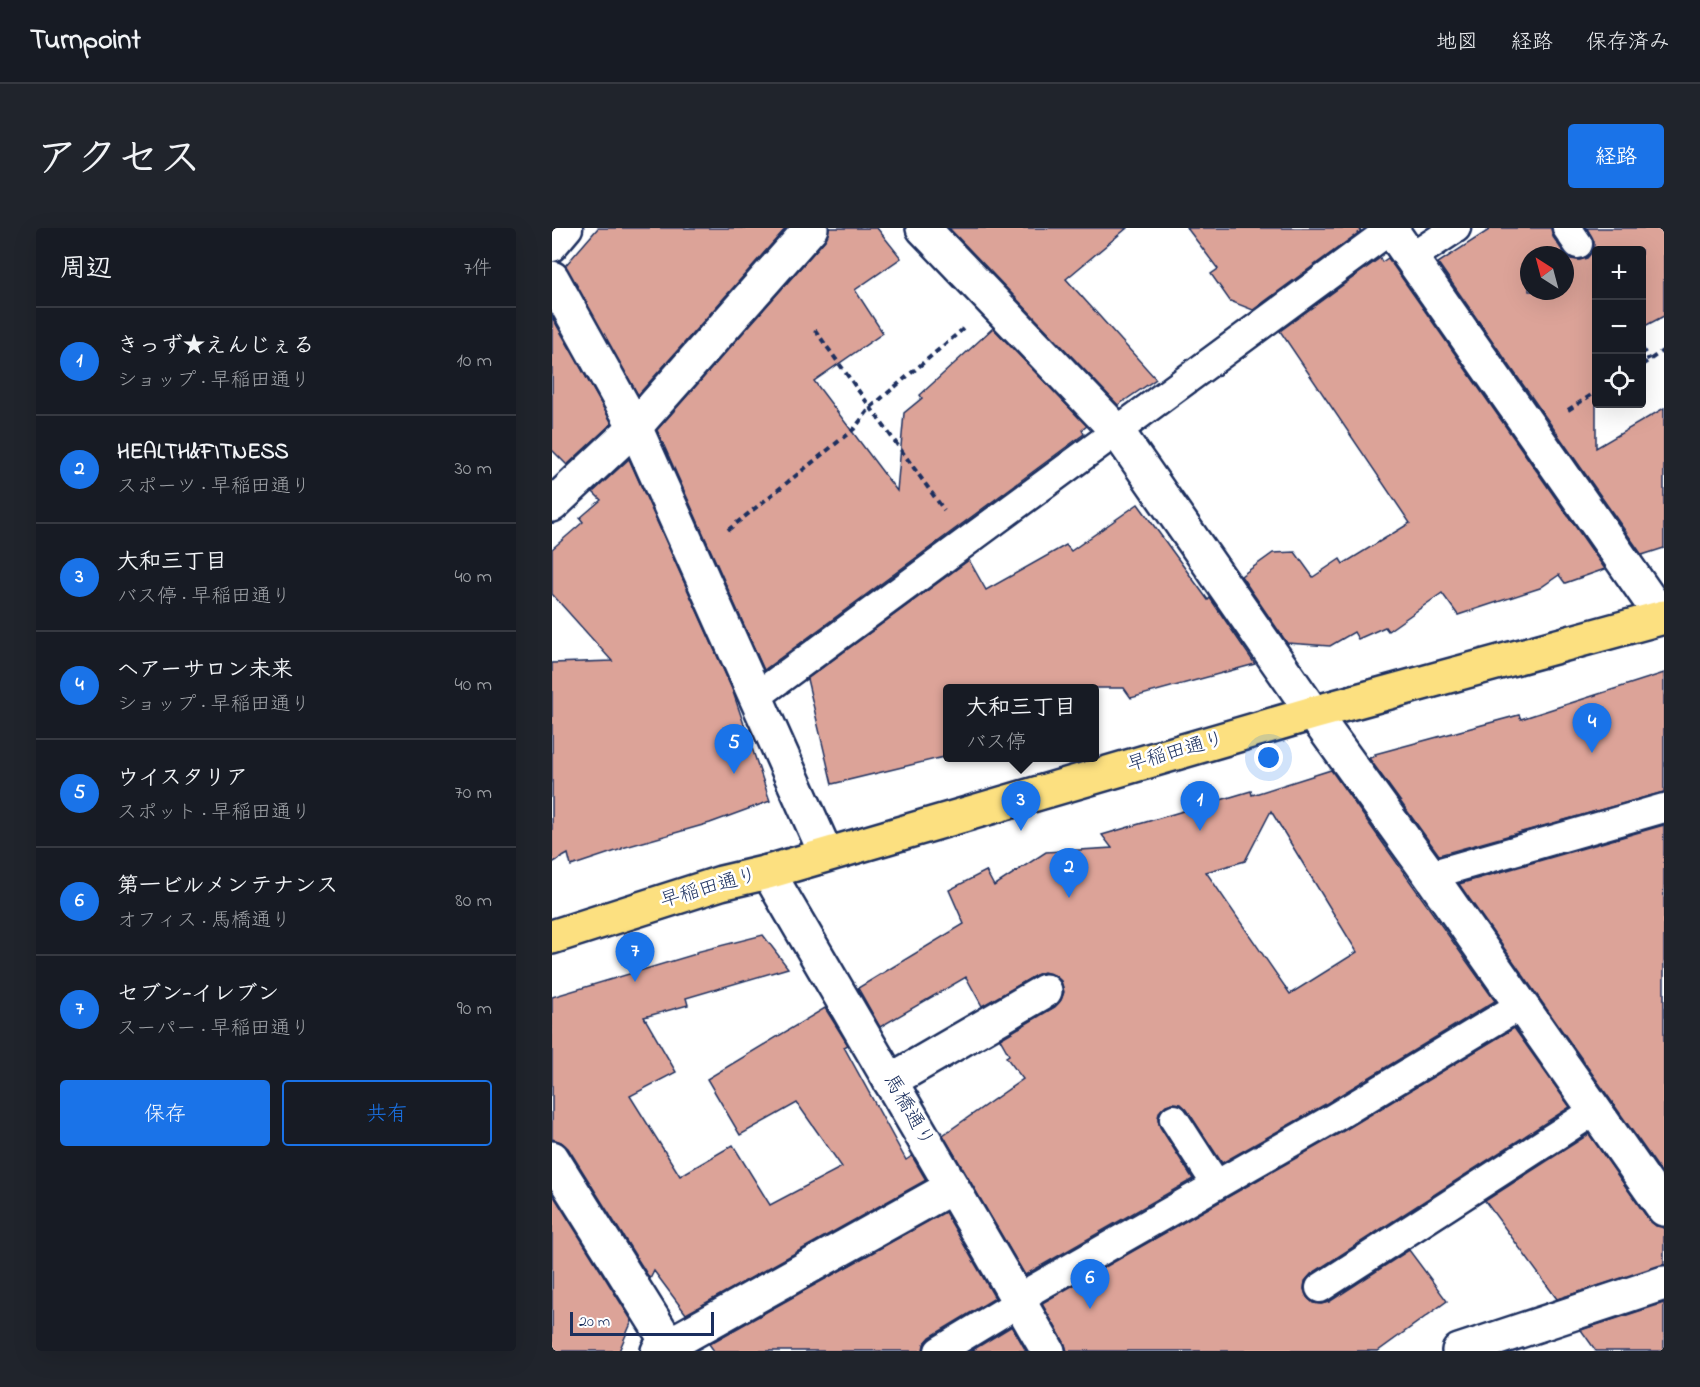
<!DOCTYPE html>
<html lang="ja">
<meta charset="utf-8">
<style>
body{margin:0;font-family:"Indie Flower","Klee One",sans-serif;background:#20242c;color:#f1f3f6}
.controls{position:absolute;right:18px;top:18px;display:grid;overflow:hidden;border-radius:6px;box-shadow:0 6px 24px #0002}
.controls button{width:54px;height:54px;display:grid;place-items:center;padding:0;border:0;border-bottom:2px solid #363941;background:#171b24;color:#f1f3f6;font:30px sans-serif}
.compass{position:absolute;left:968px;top:18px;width:54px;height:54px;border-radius:50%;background:#171b24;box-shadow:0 6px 24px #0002;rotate:324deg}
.scale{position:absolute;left:18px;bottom:15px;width:144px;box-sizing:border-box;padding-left:6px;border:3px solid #1b2f5e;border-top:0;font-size:16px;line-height:21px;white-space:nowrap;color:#1b2f5e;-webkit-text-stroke:4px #fff;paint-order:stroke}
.you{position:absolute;left:717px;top:530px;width:21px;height:21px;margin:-15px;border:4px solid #fff;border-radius:50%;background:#1a73e8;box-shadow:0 0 0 9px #1a73e833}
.badge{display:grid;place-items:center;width:39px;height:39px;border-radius:50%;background:#1a73e8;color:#fff;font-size:20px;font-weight:700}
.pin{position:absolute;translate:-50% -50px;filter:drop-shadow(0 2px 3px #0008)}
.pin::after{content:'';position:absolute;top:32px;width:21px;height:18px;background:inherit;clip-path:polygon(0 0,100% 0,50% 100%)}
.popup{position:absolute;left:391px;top:456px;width:156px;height:78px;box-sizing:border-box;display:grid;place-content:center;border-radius:6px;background:#171b24;filter:drop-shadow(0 2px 4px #0005);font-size:20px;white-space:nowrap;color:#9ea1a6}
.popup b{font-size:22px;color:#f1f3f6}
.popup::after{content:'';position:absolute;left:50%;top:100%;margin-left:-12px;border:12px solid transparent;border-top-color:#171b24}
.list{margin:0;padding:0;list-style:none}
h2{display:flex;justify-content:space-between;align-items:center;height:78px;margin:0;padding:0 24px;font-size:26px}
h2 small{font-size:20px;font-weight:400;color:#9ea1a6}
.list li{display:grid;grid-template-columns:39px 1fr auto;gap:18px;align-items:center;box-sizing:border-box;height:108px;padding:0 24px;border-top:2px solid #363941}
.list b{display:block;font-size:22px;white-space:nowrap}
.list p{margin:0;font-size:20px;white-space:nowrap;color:#9ea1a6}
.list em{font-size:20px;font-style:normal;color:#9ea1a6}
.actions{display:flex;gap:12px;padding:18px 24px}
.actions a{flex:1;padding:14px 0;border:2px solid #1a73e8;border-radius:6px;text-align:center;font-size:21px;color:#1a73e8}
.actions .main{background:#1a73e8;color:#fff}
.icon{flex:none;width:33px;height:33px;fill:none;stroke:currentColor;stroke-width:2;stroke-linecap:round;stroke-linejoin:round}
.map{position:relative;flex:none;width:1112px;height:1123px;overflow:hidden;border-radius:6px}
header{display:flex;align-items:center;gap:36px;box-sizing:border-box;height:84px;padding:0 30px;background:#171b24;border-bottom:2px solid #363941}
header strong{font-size:28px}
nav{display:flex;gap:33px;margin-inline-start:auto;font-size:21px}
.intro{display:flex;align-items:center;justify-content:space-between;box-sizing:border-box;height:144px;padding:0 36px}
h1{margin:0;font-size:42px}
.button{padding:15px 27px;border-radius:6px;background:#1a73e8;color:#fff;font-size:21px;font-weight:700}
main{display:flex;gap:36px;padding:0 36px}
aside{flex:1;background:#171b24;border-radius:6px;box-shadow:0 6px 24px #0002}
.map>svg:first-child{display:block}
</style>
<header>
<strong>Turnpoint</strong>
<nav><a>地図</a><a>経路</a><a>保存済み</a></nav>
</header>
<div class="intro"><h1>アクセス</h1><a class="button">経路</a></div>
<main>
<aside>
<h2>周辺<small>7件</small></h2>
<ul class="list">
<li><span class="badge">1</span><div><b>きっず★えんじぇる</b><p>ショップ · 早稲田通り</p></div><em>10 m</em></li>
<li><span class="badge">2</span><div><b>HEALTH&amp;FITNESS</b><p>スポーツ · 早稲田通り</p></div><em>30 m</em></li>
<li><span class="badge">3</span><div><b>大和三丁目</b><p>バス停 · 早稲田通り</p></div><em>40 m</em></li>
<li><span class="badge">4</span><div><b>ヘアーサロン未来</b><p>ショップ · 早稲田通り</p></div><em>40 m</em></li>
<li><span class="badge">5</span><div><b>ウイスタリア</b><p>スポット · 早稲田通り</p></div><em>70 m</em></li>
<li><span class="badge">6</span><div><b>第一ビルメンテナンス</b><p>オフィス · 馬橋通り</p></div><em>80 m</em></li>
<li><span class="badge">7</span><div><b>セブン-イレブン</b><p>スーパー · 早稲田通り</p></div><em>90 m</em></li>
</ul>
<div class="actions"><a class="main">保存</a><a>共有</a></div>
</aside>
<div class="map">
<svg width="1112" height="1123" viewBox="0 0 1112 1123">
<rect width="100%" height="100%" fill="#fff"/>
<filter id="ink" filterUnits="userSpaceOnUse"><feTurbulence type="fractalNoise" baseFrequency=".0167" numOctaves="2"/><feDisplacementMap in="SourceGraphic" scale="12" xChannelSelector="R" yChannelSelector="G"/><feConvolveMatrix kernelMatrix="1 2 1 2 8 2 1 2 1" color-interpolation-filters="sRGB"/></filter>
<g filter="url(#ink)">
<g fill="#dca398" stroke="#1b2f5e" stroke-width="1.5" fill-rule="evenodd">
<path d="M 46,0 L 234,0 L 86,167 L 13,38 Z"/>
<path d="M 277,0 L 325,0 L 349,30 L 303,62 L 331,105 L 262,153 L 345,263 L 352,185 L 370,170 L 368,167 L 441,100 L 535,198 L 530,202 L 532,206 L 212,442 L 105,202 L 273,12 Z"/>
<path d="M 397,0 L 575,0 L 514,51 L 604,151 L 566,177 Z"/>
<path d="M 635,0 L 807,0 L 809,3 L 701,82 L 678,73 L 659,46 L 666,41 Z"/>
<path d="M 940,0 L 999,0 L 1001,9 L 1012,25 L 1018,31 L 1027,32 L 1035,30 L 1041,23 L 1042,14 L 1035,0 L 1112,0 L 1112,88 L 1089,100 L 1089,22 L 1044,22 L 1044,220 L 1112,180 L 1112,320 L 1090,327 L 886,35 ZM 977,27 L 1013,27 L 1013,63 L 977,63 Z"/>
<path d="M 828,30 L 830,34 L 836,30 L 1053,341 L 1013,355 L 1007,347 L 988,360 L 906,387 L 890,365 L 836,403 L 833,399 L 806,411 L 802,404 L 778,418 L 735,415 L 689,348 L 721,325 L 743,324 L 761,349 L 788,331 L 791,336 L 858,295 L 728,103 Z"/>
<path d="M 0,89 L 60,195 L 15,237 L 0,222 Z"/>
<path d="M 77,231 L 180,461 L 218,573 L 158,595 L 70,620 L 70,621 L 19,638 L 16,626 L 0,635 L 0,435 L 60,433 L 0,366 L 0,321 L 31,294 L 28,290 L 49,272 L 41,264 Z"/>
<path d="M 586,276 L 656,372 L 658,370 L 703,436 L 579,470 L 572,460 L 396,460 L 396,528 L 280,556 L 255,451 L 417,332 L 434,362 L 514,317 L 519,323 Z"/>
<path d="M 1112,445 L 1112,564 L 887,627 L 817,530 L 824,528 L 823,526 L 967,487 L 969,491 Z"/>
<path d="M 779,542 L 943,773 L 772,877 L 670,935 L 635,882 L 629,876 L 621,875 L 614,877 L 607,884 L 606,891 L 608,899 L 641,951 L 473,1047 L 391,907 L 471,851 L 454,829 L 457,827 L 448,811 L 503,779 L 509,772 L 512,764 L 509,753 L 502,747 L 492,744 L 484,747 L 430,778 L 414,749 L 328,799 L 306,760 L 412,696 L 397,662 L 434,643 L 442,658 L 494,624 L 560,620 L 550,607 L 699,563 L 700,567 ZM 719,583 L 805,724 L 738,766 L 654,644 L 693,633 Z"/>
<path d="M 1112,597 L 1112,948 L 907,656 Z"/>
<path d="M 211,707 L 236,740 L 134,770 L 136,777 L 92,789 L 124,844 L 78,868 L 128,948 L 181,917 L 218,977 L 290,939 L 245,875 L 188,907 L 155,851 L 273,780 L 296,817 L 292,819 L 354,932 L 360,928 L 374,952 L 134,1086 L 102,1043 L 98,1051 L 16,920 L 9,914 L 0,911 L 0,769 L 144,726 L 144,724 Z"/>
<path d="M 962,800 L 1018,879 L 759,1046 L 753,1053 L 752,1061 L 755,1069 L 761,1075 L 769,1076 L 777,1074 L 857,1022 L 895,1073 L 826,1123 L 515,1123 L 512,1114 L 490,1076 L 492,1074 L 788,905 Z"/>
<path d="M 1037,906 L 1097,992 L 1104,998 L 1112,999 L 1112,1037 L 1005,1071 L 933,973 Z"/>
<path d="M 0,965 L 80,1093 L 67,1123 L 0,1123 Z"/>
<path d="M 393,984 L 443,1070 L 378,1109 L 372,1116 L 371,1123 L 162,1123 L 157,1116 Z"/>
<path d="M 1112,1075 L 1112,1123 L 1044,1123 L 1029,1102 Z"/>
<path d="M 460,1098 L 474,1123 L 419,1123 Z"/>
</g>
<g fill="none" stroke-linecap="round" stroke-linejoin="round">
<g stroke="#1b2f5e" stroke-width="33">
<g id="lane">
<path d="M 1015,0 L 1026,16"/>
<path d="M 0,19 L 16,0"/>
<path d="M 860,29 L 904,0"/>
<path d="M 205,468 L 839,1"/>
<path d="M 878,647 L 1112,580"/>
<path d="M 622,891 L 664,956"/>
<path d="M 768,1060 L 1042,883"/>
<path d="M 387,1123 L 468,1074 L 482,1061 L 780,891 L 969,777"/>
</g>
</g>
<g stroke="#1b2f5e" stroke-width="38">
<g id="street">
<path d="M 371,0 L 565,203 L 761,485 L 878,647 L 1112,981"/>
<path d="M 838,0 L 1110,389"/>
<path d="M 0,50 L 83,199 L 274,626"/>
<path d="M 0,277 L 83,199 L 259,0"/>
<path d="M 216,644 L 496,1123"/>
<path d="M 338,853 L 493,763"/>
<path d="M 0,930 L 121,1123"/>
<path d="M 106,1123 L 400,959"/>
<path d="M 907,1123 L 1112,1055"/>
</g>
</g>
<g stroke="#1b2f5e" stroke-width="38">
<path id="primary" d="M 0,709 L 169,655 L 216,644 L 761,485 L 1112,389"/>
</g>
<g stroke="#1b2f5e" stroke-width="4" stroke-dasharray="6 4.5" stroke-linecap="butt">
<path d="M 263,102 L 392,282"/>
<path d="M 1090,120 L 1097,132"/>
<path d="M 1090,137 L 1112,122"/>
<path d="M 1016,182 L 1044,164"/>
<path d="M 176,302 L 302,201 L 318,180 L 411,101"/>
</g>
<use href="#lane" stroke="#fff" stroke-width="28"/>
<use href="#street" stroke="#fff" stroke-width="33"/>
<use href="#primary" stroke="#fce080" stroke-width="33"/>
</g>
</g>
<g text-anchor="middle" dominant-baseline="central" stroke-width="5" stroke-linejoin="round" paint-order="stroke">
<g font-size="20" fill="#1b2f5e" stroke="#fff">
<text transform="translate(624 525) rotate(-16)">早稲田通り</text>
<text transform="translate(157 661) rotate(-16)">早稲田通り</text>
<text transform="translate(356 883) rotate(60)">馬橋通り</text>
</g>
</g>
</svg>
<div class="controls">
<button>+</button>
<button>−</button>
<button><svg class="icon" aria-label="locate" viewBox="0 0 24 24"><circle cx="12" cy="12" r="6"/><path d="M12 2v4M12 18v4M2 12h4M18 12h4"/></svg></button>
</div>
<svg class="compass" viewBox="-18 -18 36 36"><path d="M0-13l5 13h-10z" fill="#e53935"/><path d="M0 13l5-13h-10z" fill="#9ea1a6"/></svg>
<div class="scale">20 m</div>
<div class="you"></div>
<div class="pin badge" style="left:648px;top:603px">1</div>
<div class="pin badge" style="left:517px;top:670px">2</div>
<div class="pin badge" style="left:469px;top:603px">3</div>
<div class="popup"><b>大和三丁目</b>バス停</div>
<div class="pin badge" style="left:1040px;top:525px">4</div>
<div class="pin badge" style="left:182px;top:546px">5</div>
<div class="pin badge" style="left:538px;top:1081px">6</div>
<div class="pin badge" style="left:83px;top:754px">7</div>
</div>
</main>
